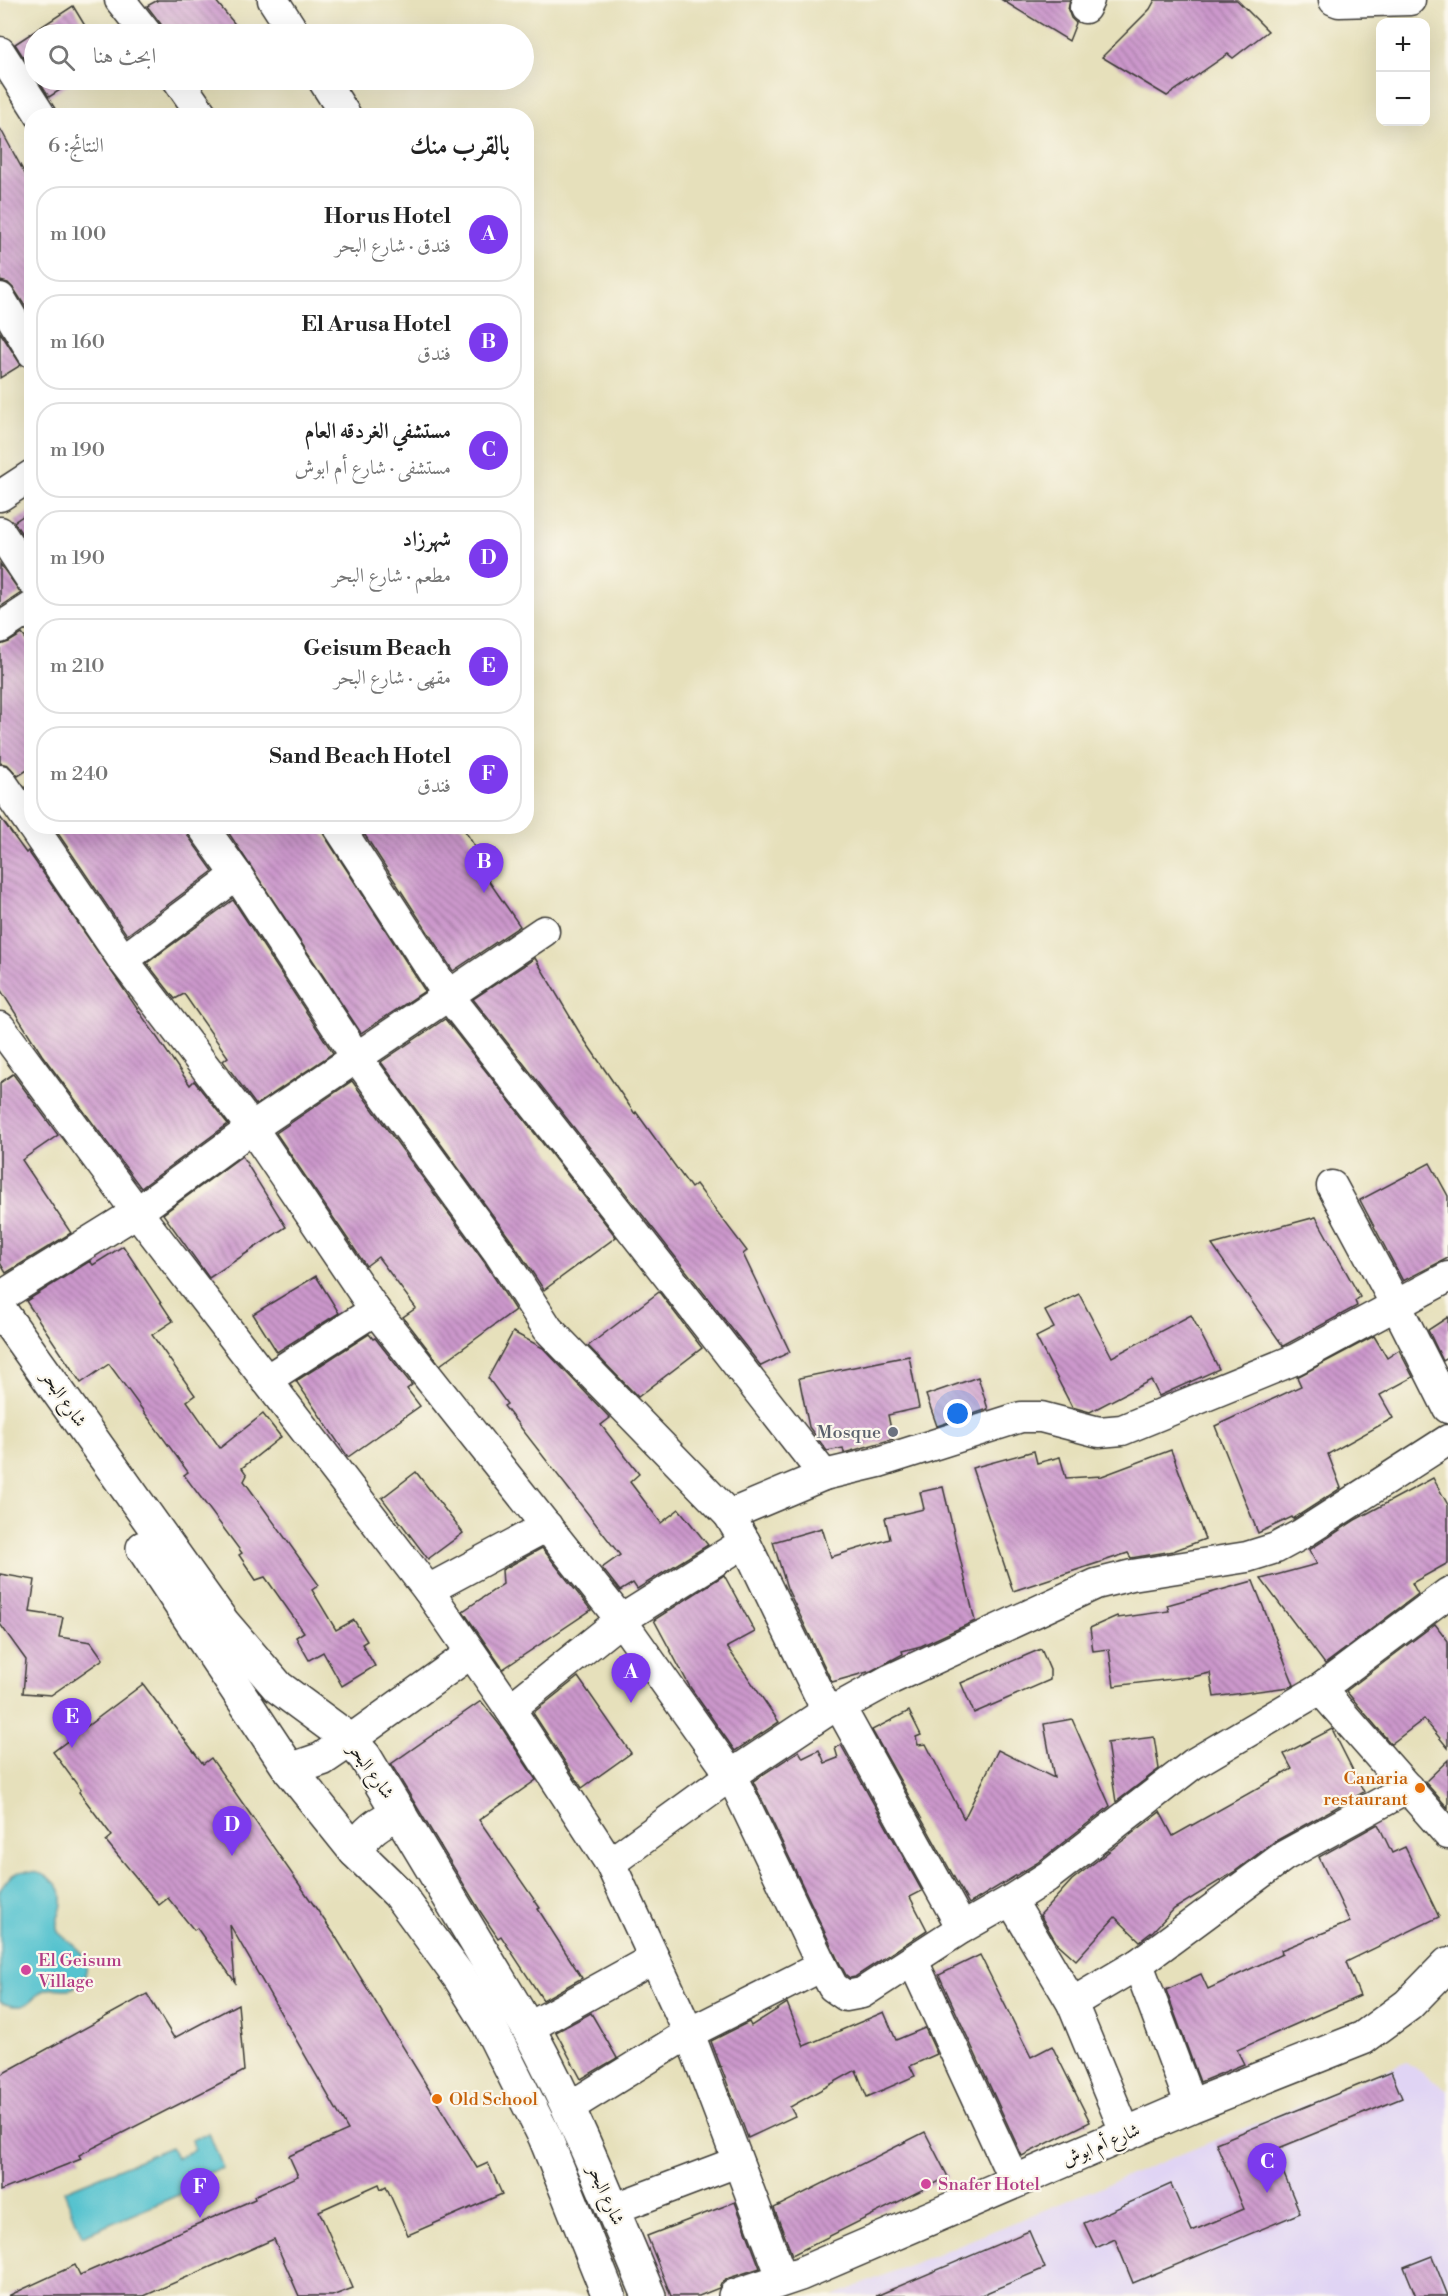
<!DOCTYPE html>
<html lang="ar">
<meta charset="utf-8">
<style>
body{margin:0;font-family:"Libre Bodoni",Amiri,serif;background:#f6f6f6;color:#222;direction:rtl}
.controls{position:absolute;right:18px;top:18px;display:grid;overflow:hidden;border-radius:12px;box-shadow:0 6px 24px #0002}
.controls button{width:54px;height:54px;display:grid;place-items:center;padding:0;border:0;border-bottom:2px solid #e0e0e0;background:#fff;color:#222;font:30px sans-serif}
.you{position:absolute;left:958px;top:1414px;width:21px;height:21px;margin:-15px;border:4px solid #fff;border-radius:50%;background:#1a73e8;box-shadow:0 0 0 9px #1a73e833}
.badge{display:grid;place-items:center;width:39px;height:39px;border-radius:50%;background:#7c3aed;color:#fff;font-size:20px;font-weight:700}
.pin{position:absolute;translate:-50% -50px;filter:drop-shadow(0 2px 3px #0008)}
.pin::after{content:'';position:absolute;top:32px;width:21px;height:18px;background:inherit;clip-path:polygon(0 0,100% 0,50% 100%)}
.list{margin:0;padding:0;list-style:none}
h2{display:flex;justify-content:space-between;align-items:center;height:78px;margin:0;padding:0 24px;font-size:26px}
h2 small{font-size:20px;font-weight:400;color:#767676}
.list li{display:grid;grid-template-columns:39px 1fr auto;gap:18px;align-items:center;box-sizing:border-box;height:96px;margin:0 12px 12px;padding:0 12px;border:2px solid #e0e0e0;border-radius:24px}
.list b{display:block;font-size:22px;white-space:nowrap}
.list p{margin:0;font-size:20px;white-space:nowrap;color:#767676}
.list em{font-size:20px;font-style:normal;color:#767676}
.icon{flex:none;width:33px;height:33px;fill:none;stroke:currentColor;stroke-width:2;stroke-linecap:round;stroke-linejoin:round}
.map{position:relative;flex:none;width:1448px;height:2296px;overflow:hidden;direction:ltr}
.search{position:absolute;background:#fff;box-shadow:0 6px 24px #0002;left:24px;top:24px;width:510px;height:66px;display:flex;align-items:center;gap:15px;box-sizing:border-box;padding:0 21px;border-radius:33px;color:#767676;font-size:22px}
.panel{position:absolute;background:#fff;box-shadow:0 6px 24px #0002;left:24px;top:108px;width:510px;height:726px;border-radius:24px;direction:rtl}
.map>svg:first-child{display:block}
</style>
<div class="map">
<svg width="1448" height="2296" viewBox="0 0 1448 2296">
<defs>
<pattern id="building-back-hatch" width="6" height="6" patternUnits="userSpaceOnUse" patternTransform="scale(1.5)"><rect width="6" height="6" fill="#cc98cc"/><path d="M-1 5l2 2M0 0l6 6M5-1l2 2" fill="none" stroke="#a57ba5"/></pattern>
</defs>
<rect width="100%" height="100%" fill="#fbf7ec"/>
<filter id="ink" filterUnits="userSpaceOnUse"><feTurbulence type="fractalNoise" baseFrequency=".0167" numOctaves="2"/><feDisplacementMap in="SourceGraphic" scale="12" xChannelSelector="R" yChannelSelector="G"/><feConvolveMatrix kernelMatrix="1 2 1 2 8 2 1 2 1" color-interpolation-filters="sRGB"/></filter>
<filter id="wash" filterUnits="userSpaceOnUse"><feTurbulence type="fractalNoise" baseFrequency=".008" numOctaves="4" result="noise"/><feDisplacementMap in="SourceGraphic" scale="24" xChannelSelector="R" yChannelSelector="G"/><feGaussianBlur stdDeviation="1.35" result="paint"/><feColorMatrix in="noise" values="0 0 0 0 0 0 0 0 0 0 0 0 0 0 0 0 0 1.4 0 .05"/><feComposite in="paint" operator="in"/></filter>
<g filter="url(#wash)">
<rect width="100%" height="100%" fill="#e6e0bb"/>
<path fill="#e0d4f4" d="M 1407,2062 L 1448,2091 L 1448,2296 L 833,2296 Z"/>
<g fill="#57c3cf" stroke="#3a7076" stroke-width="1.5">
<path d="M 26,1871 C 44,1872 64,1882 62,1904 C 61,1915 54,1920 58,1932 C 71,1945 93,1952 85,1975 C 83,1980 78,1985 73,1988 C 65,1991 57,1987 49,1989 C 30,1992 33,2016 0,2002 L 0,1890 C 7,1879 12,1872 26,1871 Z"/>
<path d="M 209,2133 L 223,2168 L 187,2180 L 190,2190 L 82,2236 L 64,2191 L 171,2147 L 176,2158 L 194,2150 L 191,2140 Z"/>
</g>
<g id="blocks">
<g fill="url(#building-back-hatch)">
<path d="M 158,0 L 215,0 L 243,34 L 164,34 L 161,24 L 147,6 Z"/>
<path d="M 1002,0 L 1070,0 L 1068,10 L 1071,18 L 1076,23 L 1069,41 Z"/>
<path d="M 1155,0 L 1237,0 L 1268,31 L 1233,58 L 1228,54 L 1167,96 L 1102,57 L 1150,9 Z"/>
<path d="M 73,6 L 90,34 L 34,34 L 34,74 L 15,44 Z"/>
<path d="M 38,80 L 76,80 L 49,97 Z"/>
<path d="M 0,128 L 32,187 L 32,317 L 14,289 L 8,283 L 0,281 Z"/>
<path d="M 0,332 L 21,365 L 0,378 Z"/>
<path d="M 32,510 L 32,549 L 14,522 Z"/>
<path d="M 0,564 L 21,593 L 0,607 Z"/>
<path d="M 22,634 L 32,647 L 32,767 L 18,776 L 8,765 L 0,763 L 0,645 L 9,642 Z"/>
<path d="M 0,817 L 26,853 L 28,851 L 190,1085 L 194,1081 L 228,1124 L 141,1188 L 42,1055 L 0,989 Z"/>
<path d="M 65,826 L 185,826 L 188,836 L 213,871 L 127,935 L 57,832 Z"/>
<path d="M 224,826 L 321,826 L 324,835 L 425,991 L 361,1033 Z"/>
<path d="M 359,826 L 462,826 L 485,863 L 479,867 L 520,926 L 453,971 Z"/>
<path d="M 233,900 L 333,1053 L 256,1105 L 223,1061 L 228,1057 L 184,994 L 175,999 L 147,963 Z"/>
<path d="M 535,958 L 581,1035 L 635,1114 L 636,1112 L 691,1188 L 696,1184 L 747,1251 L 743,1254 L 790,1352 L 761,1366 L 473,999 Z"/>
<path d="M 445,1019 L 616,1237 L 544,1290 L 513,1243 L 381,1062 Z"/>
<path d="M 13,1074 L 58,1135 L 22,1160 L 71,1233 L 6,1273 L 0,1263 L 0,1083 Z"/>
<path d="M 352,1081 L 485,1263 L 515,1310 L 440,1365 L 403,1317 L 416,1308 L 378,1257 L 366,1266 L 276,1133 Z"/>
<path d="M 242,1156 L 286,1227 L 209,1278 L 163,1214 Z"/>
<path d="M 1430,1163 L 1448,1196 L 1448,1258 L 1403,1281 L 1360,1200 Z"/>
<path d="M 1316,1217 L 1360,1297 L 1355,1301 L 1357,1306 L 1283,1346 L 1212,1245 Z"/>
<path d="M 123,1246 L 173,1321 L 152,1335 L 195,1395 L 187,1401 L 220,1448 L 263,1414 L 281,1437 L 242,1468 L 247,1475 L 244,1481 L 319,1585 L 312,1590 L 336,1630 L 354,1620 L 367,1641 L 362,1644 L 375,1666 L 342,1686 L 323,1652 L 309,1660 L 296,1637 L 304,1632 L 265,1577 L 256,1580 L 239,1555 L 242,1553 L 184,1475 L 188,1472 L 109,1364 L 81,1383 L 26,1301 L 90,1261 L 93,1265 Z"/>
<path d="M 316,1276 L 339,1313 L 277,1352 L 253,1314 Z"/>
<path d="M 659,1292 L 702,1348 L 638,1397 L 588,1346 Z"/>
<path d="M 1079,1294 L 1112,1357 L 1191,1315 L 1219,1369 L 1159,1396 L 1151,1380 L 1090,1412 L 1072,1407 L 1036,1337 L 1054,1328 L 1045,1311 Z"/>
<path d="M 1448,1317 L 1448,1358 L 1443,1361 L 1428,1330 Z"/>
<path d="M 513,1332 L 543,1348 L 610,1418 L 601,1425 L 639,1474 L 630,1482 L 661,1523 L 679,1509 L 708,1545 L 637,1589 L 633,1583 L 620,1591 L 602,1568 L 620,1555 L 504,1406 L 507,1404 L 488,1378 Z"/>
<path d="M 369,1334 L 373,1339 L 375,1338 L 412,1385 L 407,1389 L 420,1406 L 348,1457 L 296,1381 Z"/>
<path d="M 1374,1336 L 1387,1358 L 1399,1350 L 1413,1377 L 1380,1395 L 1393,1418 L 1328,1454 L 1341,1488 L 1293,1519 L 1292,1517 L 1258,1533 L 1215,1426 L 1301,1386 L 1297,1377 Z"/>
<path d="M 909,1356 L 919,1408 L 888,1415 L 893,1439 L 844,1453 L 843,1448 L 827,1451 L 809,1427 L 799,1378 Z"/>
<path d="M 978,1377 L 988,1409 L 937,1426 L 926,1395 Z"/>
<path d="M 1171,1450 L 1205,1539 L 1173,1551 L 1131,1558 L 1128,1553 L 1013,1591 L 972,1468 L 1034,1451 L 1037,1463 L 1060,1457 L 1066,1478 L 1102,1476 Z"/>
<path d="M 416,1472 L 463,1533 L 428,1559 L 382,1498 Z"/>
<path d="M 1433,1478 L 1448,1505 L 1448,1563 L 1412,1583 L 1418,1594 L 1325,1664 L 1261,1579 L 1317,1564 L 1309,1550 L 1355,1520 Z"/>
<path d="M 943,1487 L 975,1621 L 921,1646 L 902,1651 L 903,1654 L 871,1671 L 832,1682 L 787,1588 L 773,1542 L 822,1528 L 831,1557 L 890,1539 L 885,1518 L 924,1509 L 920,1492 Z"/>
<path d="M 542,1548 L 591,1610 L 503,1669 L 463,1611 L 503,1584 L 502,1570 Z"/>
<path d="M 0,1574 L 35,1580 L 30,1612 L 63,1617 L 59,1637 L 91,1642 L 103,1659 L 51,1695 L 23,1693 L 26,1660 L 0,1624 Z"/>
<path d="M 724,1575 L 755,1632 L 727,1647 L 779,1722 L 735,1751 L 690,1687 L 654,1620 Z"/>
<path d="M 1253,1581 L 1294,1685 L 1289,1687 L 1214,1697 L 1210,1673 L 1188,1678 L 1188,1677 L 1114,1686 L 1109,1649 L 1093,1651 L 1090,1628 L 1117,1616 L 1118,1618 L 1169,1611 L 1167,1605 Z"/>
<path d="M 1435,1624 L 1448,1641 L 1448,1748 L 1424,1719 L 1391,1744 L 1346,1691 Z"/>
<path d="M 1041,1649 L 1050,1670 L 1050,1680 L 974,1713 L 961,1683 Z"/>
<path d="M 578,1677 L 631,1753 L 582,1788 L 533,1713 Z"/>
<path d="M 143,1684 L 203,1764 L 211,1758 L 334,1934 L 477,2168 L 488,2163 L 502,2194 L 408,2235 L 386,2186 L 381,2189 L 379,2184 L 319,2211 L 353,2288 L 332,2296 L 299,2296 L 274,2239 L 144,2296 L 8,2296 L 75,2265 L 80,2275 L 255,2199 L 254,2196 L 298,2176 L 289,2156 L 348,2130 L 230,1925 L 235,1982 L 197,1928 L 194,1930 L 168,1898 L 159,1905 L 106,1841 L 112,1836 L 79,1792 L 81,1790 L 53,1752 Z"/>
<path d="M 481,1701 L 502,1728 L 536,1780 L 479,1820 L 540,1908 L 538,1909 L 582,1978 L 543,2000 L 501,1936 L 498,1938 L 480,1911 L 391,1764 Z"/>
<path d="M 909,1711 L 921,1735 L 916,1737 L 918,1745 L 926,1744 L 964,1819 L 998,1750 L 1054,1778 L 1044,1724 L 1072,1719 L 1110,1806 L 1037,1863 L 969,1904 L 872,1730 Z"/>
<path d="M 1332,1729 L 1364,1792 L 1274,1842 L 1234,1872 L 1174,1909 L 1153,1931 L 1140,1941 L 1115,1917 L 1076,1960 L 1056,1942 L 1040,1915 L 1072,1880 L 1160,1812 L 1173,1836 L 1292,1769 L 1284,1754 Z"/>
<path d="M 1154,1737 L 1159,1769 L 1116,1802 L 1107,1743 Z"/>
<path d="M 841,1745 L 922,1891 L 910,1897 L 927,1930 L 855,1977 L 850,1978 L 846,1975 L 837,1958 L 753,1781 L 799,1751 L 803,1758 L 819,1750 L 825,1763 L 838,1758 L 835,1748 Z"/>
<path d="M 1448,1760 L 1448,1808 L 1425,1782 Z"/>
<path d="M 1378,1824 L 1392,1853 L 1405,1847 L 1439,1917 L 1346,1962 L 1360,1996 L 1237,2050 L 1244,2064 L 1200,2082 L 1166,1990 L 1201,1974 L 1208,1989 L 1282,1954 L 1281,1950 L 1350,1922 L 1319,1857 Z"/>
<path d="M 980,1955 L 1031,2057 L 1052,2046 L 1090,2122 L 1022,2156 L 939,1975 Z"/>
<path d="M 147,1994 L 174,2038 L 238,2004 L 244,2071 L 79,2155 L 81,2159 L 0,2191 L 0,2075 Z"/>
<path d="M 787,2003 L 804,2046 L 884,2012 L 896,2040 L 925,2028 L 937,2054 L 910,2066 L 915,2076 L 867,2097 L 856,2070 L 790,2107 L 795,2116 L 748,2138 L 711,2041 L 749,2022 L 751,2026 Z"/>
<path d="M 591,2013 L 617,2058 L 581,2079 L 556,2032 Z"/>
<path d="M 1391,2072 L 1402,2098 L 1274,2150 L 1300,2213 L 1133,2283 L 1115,2239 L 1096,2248 L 1084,2223 L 1171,2184 L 1192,2231 L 1244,2209 L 1216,2143 Z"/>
<path d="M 925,2132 L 948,2177 L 792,2255 L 774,2208 Z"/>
<path d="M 735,2202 L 760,2268 L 729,2278 L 721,2283 L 719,2288 L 699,2296 L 671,2296 L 647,2236 Z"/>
<path d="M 1029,2231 L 1045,2268 L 979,2296 L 876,2296 Z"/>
<path d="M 1432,2256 L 1448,2296 L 1416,2296 L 1404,2267 Z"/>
</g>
</g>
</g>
<g filter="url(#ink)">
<use href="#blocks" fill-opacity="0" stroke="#3a3934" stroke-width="1.5"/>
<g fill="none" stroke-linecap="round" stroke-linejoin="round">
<g stroke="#3a3934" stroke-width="33">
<g id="minor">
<path d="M 120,0 L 147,34"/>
<path d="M 273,0 L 295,34"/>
<path d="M 1334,0 L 1339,2 L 1410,0"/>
<path d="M 1085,8 L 1089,0"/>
<path d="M 0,52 L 41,116"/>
<path d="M 178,80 L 203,116"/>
<path d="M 323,80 L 346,116"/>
<path d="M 0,298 L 32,352"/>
<path d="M 0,496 L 32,475"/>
<path d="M 0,532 L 32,581"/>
<path d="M 0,628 L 32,607"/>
<path d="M 0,780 L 32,826"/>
<path d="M 32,826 L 123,960 L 252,1128 L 375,1310 L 621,1620 L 731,1775 L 822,1966 L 833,1987 L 846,1996 L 862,1993 L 962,1928 L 1011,1900 L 1047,1877 L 1193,1764 L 1320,1689 L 1448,1593"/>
<path d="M 202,826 L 237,875 L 357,1058 L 499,1253 L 548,1329 L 729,1515 L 745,1542 L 827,1711"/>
<path d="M 338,826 L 448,995 L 824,1475"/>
<path d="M 123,960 L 237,875"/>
<path d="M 0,1027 L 137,1212 L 428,1590 L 510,1709 L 610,1863 L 689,2033 L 783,2280"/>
<path d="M 1332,1186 L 1395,1303 L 1448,1408"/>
<path d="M 0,1297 L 137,1212 L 252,1128 L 544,931"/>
<path d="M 266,1380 L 375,1310"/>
<path d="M 729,1515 L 824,1475 L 879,1462 L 1021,1417 L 1041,1417 L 1099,1432 L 1122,1430 L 1296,1359 L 1448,1277"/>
<path d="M 428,1590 L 547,1526"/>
<path d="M 1320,1689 L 1448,1834"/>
<path d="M 840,1707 L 962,1928"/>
<path d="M 510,1709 L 621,1620 L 745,1542"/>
<path d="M 350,1740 L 471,1653"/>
<path d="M 610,1863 L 731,1775 L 827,1711 L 840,1707 L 891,1679 L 1096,1584 L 1132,1575 L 1247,1557 L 1276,1548 L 1300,1535 L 1448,1440"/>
<path d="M 1011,1900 L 1072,2003 L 1126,2134"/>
<path d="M 913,1961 L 1015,2182"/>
<path d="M 1138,1964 L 1191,2106"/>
<path d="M 1072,2003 L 1138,1964 L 1284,1856 L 1408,1788"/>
<path d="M 528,2028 L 653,1959"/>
<path d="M 568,2108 L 689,2033 L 822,1966"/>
<path d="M 613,2209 L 737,2162"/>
</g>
</g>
<g stroke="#3a3934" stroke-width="36">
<path id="tertiary" d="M 735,2296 L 800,2274 L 1191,2106 L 1363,2038 L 1408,2005 L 1448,1964"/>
</g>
<g stroke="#3a3934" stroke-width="36">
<g id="secondary">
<path d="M 0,1310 L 223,1623 L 278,1687 L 350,1740 L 365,1757 L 528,2028 C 575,2114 611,2206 649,2296"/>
<path d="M 143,1548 L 290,1770 L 355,1851 L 398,1893 L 460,1978 L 487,2021 L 545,2137 L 609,2296"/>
<path d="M 290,1770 L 322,1759 L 350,1740"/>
<path d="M 355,1851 C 366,1831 379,1821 400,1814"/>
</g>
</g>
<use href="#minor" stroke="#fff" stroke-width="30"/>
<use href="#tertiary" stroke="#fff" stroke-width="33"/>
<use href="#secondary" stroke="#fff" stroke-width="33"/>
</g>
</g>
<circle fill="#6b7280" stroke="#fbf7ec" stroke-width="2" cx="893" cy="1432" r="6"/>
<g fill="#e8710a" stroke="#fbf7ec" stroke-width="2">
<circle cx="1420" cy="1788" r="6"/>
<circle cx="437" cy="2099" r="6"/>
</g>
<g fill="#d1479c" stroke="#fbf7ec" stroke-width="2">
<circle cx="26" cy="1970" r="6"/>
<circle cx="926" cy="2184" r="6"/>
</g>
<g text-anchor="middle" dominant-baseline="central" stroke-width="4.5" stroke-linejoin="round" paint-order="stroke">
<g font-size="18" fill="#1c1c1c" stroke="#fbf7ec">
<text transform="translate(64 1399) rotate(55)">شارع البحر</text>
<text transform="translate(371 1771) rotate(54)">شارع البحر</text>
<text transform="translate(1101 2145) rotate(-23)">شارع أم ابوش</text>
<text transform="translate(606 2195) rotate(66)">شارع البحر</text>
</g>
<g font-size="18" fill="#5b616d" stroke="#fbf7ec" text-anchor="end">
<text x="881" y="1432">Mosque</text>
</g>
<g font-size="18" fill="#c56008" stroke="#fbf7ec" text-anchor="end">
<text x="1408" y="1778">Canaria<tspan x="1408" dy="21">restaurant</tspan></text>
<text x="449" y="2099" text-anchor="start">Old School</text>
</g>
<g font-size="18" fill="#b23c85" stroke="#fbf7ec" text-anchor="start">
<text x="38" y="1960">El Geisum<tspan x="38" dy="21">Village</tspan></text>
<text x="938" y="2184">Snafer Hotel</text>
</g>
</g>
</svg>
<div class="controls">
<button>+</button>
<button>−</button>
</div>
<div class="you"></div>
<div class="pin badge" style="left:631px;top:1703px">A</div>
<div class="pin badge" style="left:484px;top:893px">B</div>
<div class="pin badge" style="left:1267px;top:2193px">C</div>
<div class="pin badge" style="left:232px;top:1856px">D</div>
<div class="pin badge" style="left:72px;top:1748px">E</div>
<div class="pin badge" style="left:200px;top:2218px">F</div>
<div class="search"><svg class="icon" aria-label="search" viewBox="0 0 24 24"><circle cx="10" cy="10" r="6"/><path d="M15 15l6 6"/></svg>ابحث هنا</div>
<section class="panel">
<h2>بالقرب منك<small>النتائج: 6</small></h2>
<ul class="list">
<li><span class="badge">A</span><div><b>Horus Hotel</b><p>فندق · شارع البحر</p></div><em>100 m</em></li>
<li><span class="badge">B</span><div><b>El Arusa Hotel</b><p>فندق</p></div><em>160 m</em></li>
<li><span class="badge">C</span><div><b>مستشفي الغردقه العام</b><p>مستشفى · شارع أم ابوش</p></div><em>190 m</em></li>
<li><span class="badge">D</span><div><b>شهرزاد</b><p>مطعم · شارع البحر</p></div><em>190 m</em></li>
<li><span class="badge">E</span><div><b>Geisum Beach</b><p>مقهى · شارع البحر</p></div><em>210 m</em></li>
<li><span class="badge">F</span><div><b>Sand Beach Hotel</b><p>فندق</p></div><em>240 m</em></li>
</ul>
</section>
</div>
